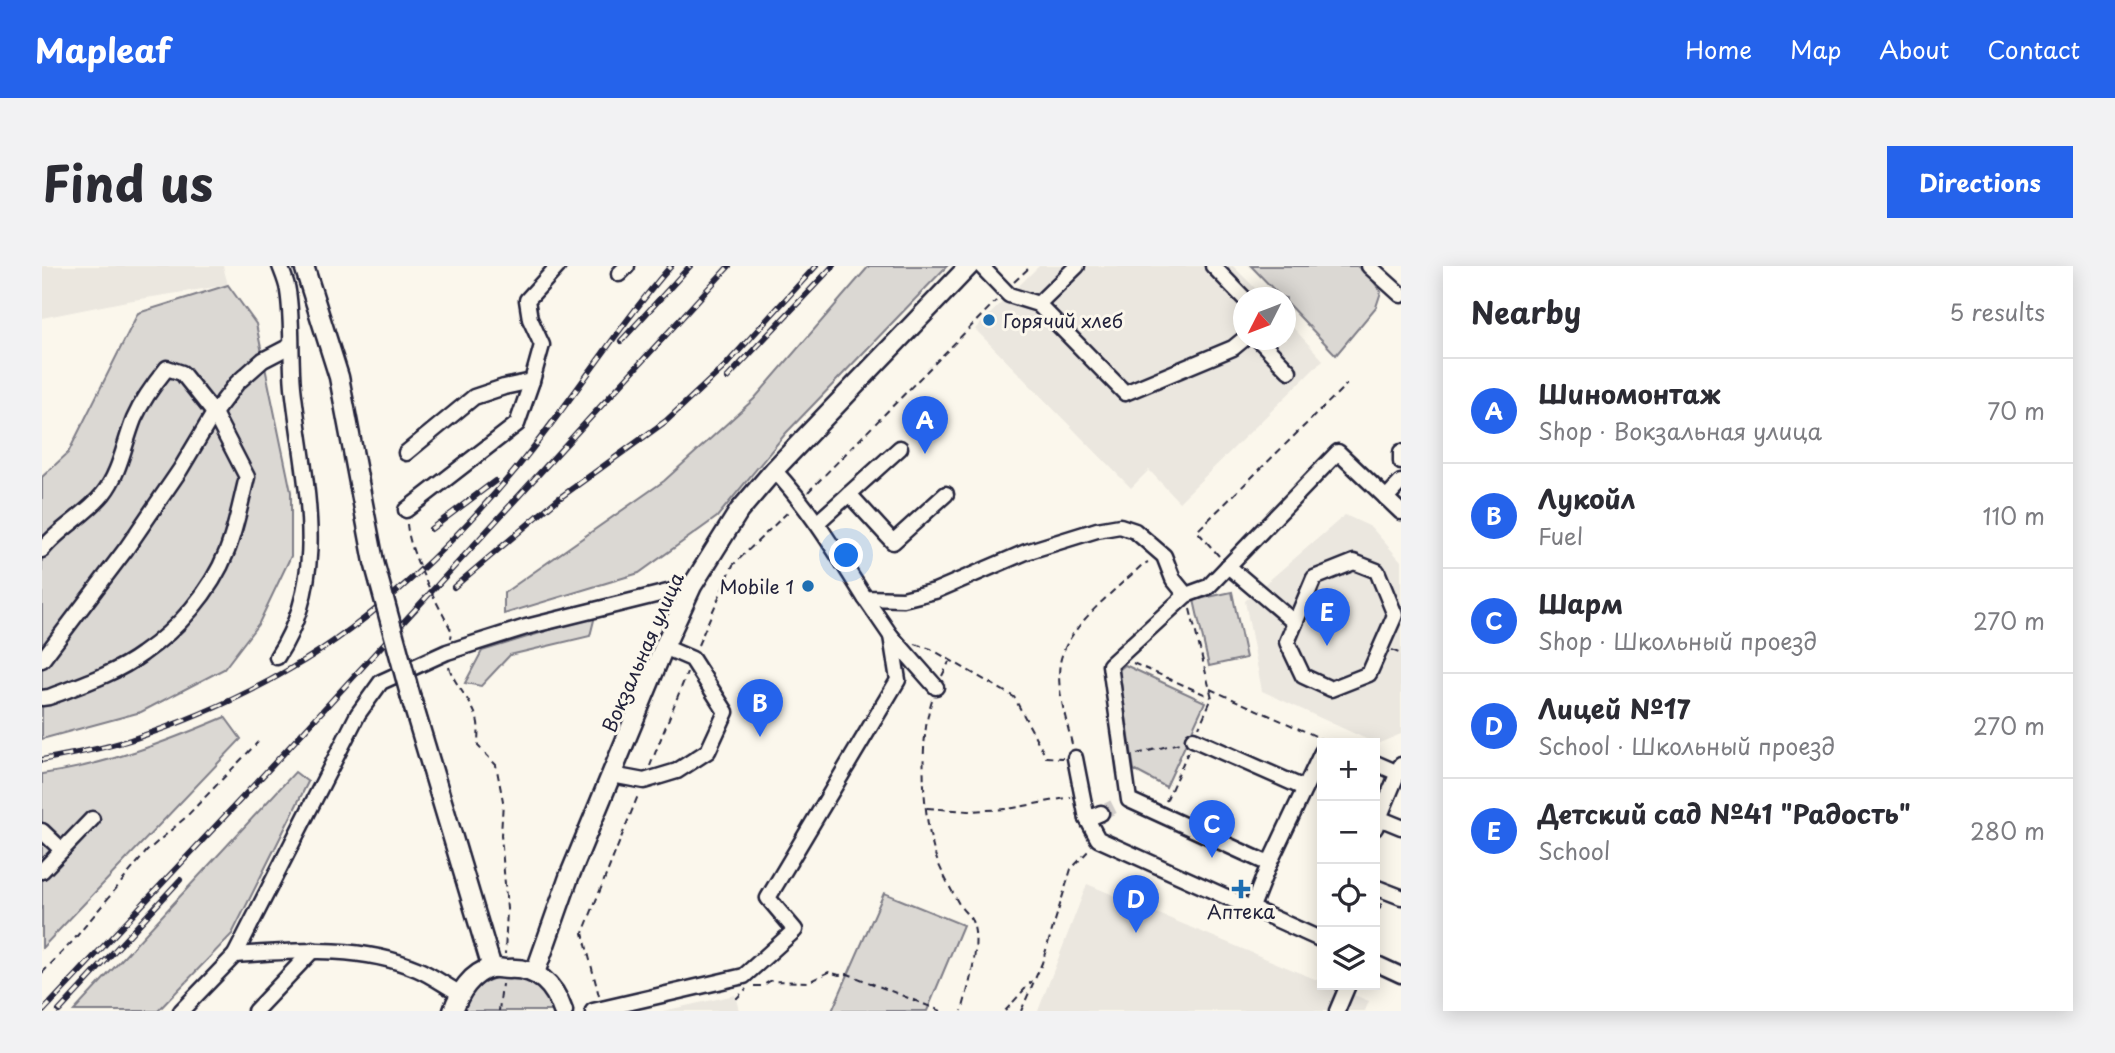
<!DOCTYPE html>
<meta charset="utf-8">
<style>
body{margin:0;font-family:"Playpen Sans",sans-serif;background:#f2f2f3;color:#2b2b33}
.controls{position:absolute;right:21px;bottom:21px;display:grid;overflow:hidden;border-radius:0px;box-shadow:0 4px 18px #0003}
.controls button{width:63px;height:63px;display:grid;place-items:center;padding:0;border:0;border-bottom:2px solid #e1e1e2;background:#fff;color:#2b2b33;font:35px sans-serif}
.compass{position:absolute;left:1191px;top:21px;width:63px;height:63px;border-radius:50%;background:#fff;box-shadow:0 4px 18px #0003;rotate:228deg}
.you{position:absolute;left:805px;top:290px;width:24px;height:24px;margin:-18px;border:5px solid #fff;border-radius:50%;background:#1a73e8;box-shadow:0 0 0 10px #1a73e833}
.badge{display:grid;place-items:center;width:46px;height:46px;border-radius:50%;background:#2563eb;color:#fff;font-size:23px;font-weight:700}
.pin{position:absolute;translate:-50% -58px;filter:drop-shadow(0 2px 4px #0008)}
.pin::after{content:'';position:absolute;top:37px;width:24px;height:21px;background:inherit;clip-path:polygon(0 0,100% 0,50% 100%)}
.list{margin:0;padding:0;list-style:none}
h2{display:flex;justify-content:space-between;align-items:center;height:91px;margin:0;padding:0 28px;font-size:30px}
h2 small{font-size:23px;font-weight:400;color:#7c7c81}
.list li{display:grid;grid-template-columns:46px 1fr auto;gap:21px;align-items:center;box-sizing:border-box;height:105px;padding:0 28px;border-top:2px solid #e1e1e2}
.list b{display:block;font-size:26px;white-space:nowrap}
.list p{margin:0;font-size:23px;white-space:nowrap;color:#7c7c81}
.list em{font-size:23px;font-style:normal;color:#7c7c81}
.icon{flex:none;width:38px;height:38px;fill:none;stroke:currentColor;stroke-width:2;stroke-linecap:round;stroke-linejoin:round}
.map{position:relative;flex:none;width:1359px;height:745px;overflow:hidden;border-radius:0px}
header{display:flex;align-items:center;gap:42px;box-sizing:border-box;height:98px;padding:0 35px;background:#2563eb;color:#fff}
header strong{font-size:33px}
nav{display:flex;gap:38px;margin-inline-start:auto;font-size:24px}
.intro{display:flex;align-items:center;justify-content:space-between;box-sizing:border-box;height:168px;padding:0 42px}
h1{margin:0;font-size:49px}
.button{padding:18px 32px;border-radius:0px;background:#2563eb;color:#fff;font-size:24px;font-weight:700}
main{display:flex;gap:42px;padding:0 42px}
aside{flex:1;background:#fff;border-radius:0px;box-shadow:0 4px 18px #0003}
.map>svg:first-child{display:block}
</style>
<header>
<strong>Mapleaf</strong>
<nav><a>Home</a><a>Map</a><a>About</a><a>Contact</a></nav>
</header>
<div class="intro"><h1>Find us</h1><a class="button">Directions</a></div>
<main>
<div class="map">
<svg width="1359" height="745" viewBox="0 0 1359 745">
<rect width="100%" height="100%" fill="#fbf7ec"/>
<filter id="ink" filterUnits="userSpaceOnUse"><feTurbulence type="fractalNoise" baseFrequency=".0143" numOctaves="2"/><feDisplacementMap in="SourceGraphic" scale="14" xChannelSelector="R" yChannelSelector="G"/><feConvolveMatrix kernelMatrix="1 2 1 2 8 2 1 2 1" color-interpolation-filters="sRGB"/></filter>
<g filter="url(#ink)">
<g fill="#ebe7df">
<path d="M 0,0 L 181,0 L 186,19 L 85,35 L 0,52 Z"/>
<path d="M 997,0 L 1191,0 L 1222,31 L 1202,32 L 1202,74 L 1244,74 L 1244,54 L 1281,94 L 1137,236 L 1107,204 L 1089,222 L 933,63 Z"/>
<path d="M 1303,249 L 1329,261 L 1359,295 L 1359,468 L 1335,478 L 1220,425 L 1203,335 Z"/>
<path d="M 1045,618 L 1280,716 L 1280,719 L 1287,719 L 1327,735 L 1323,745 L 996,745 Z"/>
<path d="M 693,729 L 697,745 L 621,745 Z"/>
</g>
<g fill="#dbd8d3" stroke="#7e7d87" stroke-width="2">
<path d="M 827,0 L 905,0 L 744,167 L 675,251 L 597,307 L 462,348 L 462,327 L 622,215 L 712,133 Z"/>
<path d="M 1209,0 L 1315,0 L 1329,12 L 1339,26 L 1334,41 L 1294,89 L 1244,36 L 1244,32 L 1239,31 Z"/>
<path d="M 186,19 L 214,58 L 249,226 L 249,290 L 217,357 L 182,403 L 99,446 L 0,473 L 0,211 L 26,187 L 96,47 Z"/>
<path d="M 1190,326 L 1204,392 L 1167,400 L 1152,334 Z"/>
<path d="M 553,350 L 548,370 L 468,389 L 439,420 L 423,417 L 440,385 Z"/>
<path d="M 1083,399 L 1163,436 L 1124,521 L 1092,504 L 1077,404 Z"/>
<path d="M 183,451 L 199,473 L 0,682 L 0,508 C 64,499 124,476 183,451 Z"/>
<path d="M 253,506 L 266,516 L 190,668 L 116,745 L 32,745 Z"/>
<path d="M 842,627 L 921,659 L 885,745 L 790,745 Z"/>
<path d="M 474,709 C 492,716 505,726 511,745 L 421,745 C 429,719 448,710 474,709 Z"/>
</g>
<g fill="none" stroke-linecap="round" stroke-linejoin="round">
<path stroke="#d0ccc9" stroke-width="14" stroke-dasharray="14 7" stroke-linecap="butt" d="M 1059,547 L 1077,538"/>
<g stroke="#22223b" stroke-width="19">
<g id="minor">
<path d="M 939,0 L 967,29 L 996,38 L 1083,127 L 1191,82 L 1202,73"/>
<path d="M 1171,0 L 1202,32"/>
<path d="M 1327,0 L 1359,29"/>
<path d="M 577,8 L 585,0"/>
<path d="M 996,38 L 1035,0"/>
<path d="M 1217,74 L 1247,105"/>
<path d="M 1359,186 L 1359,196"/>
<path d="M 364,187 L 432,131 L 462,121 L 490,115"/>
<path d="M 732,204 C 769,244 794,286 823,332 L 861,333 L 893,325 L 984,286 L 1055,264 L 1078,260 L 1093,265 L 1122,290 L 1131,313 L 1144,329"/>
<path d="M 807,228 L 851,276 L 904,228"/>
<path d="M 1344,232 L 1359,216"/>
<path d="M 364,244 L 475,158 L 490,115 L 500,79 L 488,53 L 485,34 L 516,0"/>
<path d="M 776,256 L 858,182"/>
<path d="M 0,284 C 17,262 43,250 61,228 C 78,207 82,178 92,153 C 100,135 112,118 125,102 L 140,107 L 172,147 L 205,211 C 199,235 194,262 185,285 C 169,326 136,363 100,388 C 73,408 38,419 7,431 L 0,432"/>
<path d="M 1312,296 L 1335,305 L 1353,349 L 1327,408 L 1289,423 L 1261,410 L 1245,376 L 1272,312 Z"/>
<path d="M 1186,300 L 1253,357"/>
<path d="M 823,332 L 849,370 L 894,421"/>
<path d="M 235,391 C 290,307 261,214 251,121 C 248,90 251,57 246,25 C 245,17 241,8 238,0"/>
<path d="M 0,394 L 84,283 L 138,204 L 172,147 L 195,117 L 221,94 L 248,80"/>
<path d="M 1151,473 L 1262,522"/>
<path d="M 1033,492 L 1045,553"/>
<path d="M 1333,497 L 1356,507"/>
<path d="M 570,509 L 602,515 L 635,505 L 666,485 L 684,446 L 650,393 L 622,381"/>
<path d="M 1059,547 L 1045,553 L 1056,573 L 1280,674"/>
<path d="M 1337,552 L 1359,561"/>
<path d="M 1333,562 L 1359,499"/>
<path d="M 0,565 L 20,584"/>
<path d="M 1227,598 L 1087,534 L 1068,399 L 1144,329 L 1166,321 L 1296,186 L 1359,246"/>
<path d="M 0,605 L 50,553"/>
<path d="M 1333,621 L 1359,631"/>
<path d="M 1210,641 L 1227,598 L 1280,486"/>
<path d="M 193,689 C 254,685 317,678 375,703 C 389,709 403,719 417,727"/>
<path d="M 1333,697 L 1359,709"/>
<path d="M 139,745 L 193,689 L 316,448 L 339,416 L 405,386 L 484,361 L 650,320"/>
<path d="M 213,745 L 271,684"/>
<path d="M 551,745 L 702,710 L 753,664 L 726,632 L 856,414 L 849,370"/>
<path d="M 1295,745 L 1306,719"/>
</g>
</g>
<g stroke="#22223b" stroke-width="23">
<g id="major">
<path d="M 262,0 L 297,111 L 332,296"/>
<path d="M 369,432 L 450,702"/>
<path d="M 493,707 L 527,611 L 622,381 L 650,320 L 697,245 L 732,204 L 927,0"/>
<path d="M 411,745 C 417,727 429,707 449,702 C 454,701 460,703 466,703 C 494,701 512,718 521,745"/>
</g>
</g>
<g stroke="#22223b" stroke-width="2" stroke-dasharray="7 5" stroke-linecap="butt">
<path d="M 972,16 L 989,0"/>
<path d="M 766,226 L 954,35"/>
<path d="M 365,258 C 368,291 395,336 410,366 L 409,372"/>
<path d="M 1177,290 L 1155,265 L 1305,118"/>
<path d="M 1148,343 L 1170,432 L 1157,461"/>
<path d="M 873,378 L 889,383 L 972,431 L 1004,491 L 1021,492"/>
<path d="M 656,379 L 691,299 L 747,245"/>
<path d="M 1350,384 L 1359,388"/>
<path d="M 1091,397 L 1169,431"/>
<path d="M 407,401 C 413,421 432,436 436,457 C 437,464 436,472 436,480 L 454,499 L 461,535 L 459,569 L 465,643 L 463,688"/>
<path d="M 900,410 L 907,396"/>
<path d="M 1168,423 L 1278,472"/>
<path d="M 890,434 C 876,475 880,560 897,599 C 903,612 910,626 917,638 C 920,644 927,649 930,655 C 940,677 926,723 920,745"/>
<path d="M 1030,478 C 1024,452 1014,423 1018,397 C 1024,361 1074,324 1100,299 L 1106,296"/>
<path d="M 1095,488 L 1137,477"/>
<path d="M 608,500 L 645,407"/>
<path d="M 1124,535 L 1146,486"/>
<path d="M 885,542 L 926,545 L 966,543 L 1029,531"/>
<path d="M 1333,655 L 1340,636"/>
<path d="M 0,707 L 30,676 L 105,585 L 143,552 L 216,476"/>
<path d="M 712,720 L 720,720 L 728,715 L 766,716 L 787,706 L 797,709 L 806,708 L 899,745"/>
<path d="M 557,730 L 541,667 L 597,527"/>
<path d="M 694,733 L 704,723"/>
<path d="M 457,745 L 460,718"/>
<path d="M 963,745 L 990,715"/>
<path d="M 979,745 L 1000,697 L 1029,603 L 1049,582"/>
</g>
<use href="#minor" stroke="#fbf7ec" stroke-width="14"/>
<use href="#major" stroke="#fbf7ec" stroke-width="18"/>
<g stroke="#22223b" stroke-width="6">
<g id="rail">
<path d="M 579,75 L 648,0"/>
<path d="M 685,112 L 791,0"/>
<path d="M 389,263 L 453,215"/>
<path d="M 412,321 L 516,233 L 624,155 L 682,101 L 774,0"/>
<path d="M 0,494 C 29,488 60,483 88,474 C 143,456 199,432 248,403 C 332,355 412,277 474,203 C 529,137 573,64 629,0"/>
<path d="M 1,745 L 241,488 L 687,0"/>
<path d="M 17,745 L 138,614"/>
</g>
</g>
<use href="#rail" stroke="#fbf7ec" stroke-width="3.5" stroke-dasharray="10" stroke-linecap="butt"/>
<g stroke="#22223b" stroke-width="23" stroke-linecap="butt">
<path id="major-bridge" d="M 332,296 L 369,432"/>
</g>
<use href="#major-bridge" stroke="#fbf7ec" stroke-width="18"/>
</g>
</g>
<g fill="#1f6fb2" stroke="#fbf7ec" stroke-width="2.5">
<circle cx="947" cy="54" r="7"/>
<circle cx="766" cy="320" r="7"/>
<path d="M1195.5 612.5h7v7h7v7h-7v7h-7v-7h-7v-7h7z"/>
</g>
<g text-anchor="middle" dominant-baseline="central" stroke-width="6" stroke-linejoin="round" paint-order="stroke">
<g font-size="19" fill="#22223b" stroke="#fbf7ec" text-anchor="start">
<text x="961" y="54">Горячий хлеб</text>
<text x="752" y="320" text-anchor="end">Mobile 1</text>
<text x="1199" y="645" text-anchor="middle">Аптека</text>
</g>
<g font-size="19" fill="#22223b" stroke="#fbf7ec">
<text transform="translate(600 386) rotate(-66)">Вокзальная улица</text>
</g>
</g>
</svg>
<div class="controls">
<button>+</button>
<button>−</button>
<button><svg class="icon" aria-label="locate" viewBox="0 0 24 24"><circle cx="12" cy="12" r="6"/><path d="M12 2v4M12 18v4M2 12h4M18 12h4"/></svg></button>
<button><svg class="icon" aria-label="layers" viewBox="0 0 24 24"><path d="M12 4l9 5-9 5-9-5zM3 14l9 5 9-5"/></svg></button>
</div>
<svg class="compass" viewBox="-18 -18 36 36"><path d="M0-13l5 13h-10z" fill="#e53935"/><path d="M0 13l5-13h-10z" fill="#7c7c81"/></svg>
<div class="you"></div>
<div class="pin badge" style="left:883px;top:188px">A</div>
<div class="pin badge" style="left:718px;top:471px">B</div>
<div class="pin badge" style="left:1170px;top:592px">C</div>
<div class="pin badge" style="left:1094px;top:667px">D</div>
<div class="pin badge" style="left:1285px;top:380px">E</div>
</div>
<aside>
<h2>Nearby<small>5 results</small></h2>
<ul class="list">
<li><span class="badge">A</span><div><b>Шиномонтаж</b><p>Shop · Вокзальная улица</p></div><em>70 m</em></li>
<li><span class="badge">B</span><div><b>Лукойл</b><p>Fuel</p></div><em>110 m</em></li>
<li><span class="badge">C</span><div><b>Шарм</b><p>Shop · Школьный проезд</p></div><em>270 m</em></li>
<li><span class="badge">D</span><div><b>Лицей №17</b><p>School · Школьный проезд</p></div><em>270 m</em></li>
<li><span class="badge">E</span><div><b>Детский сад №41 &quot;Радость&quot;</b><p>School</p></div><em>280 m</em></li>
</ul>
</aside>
</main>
